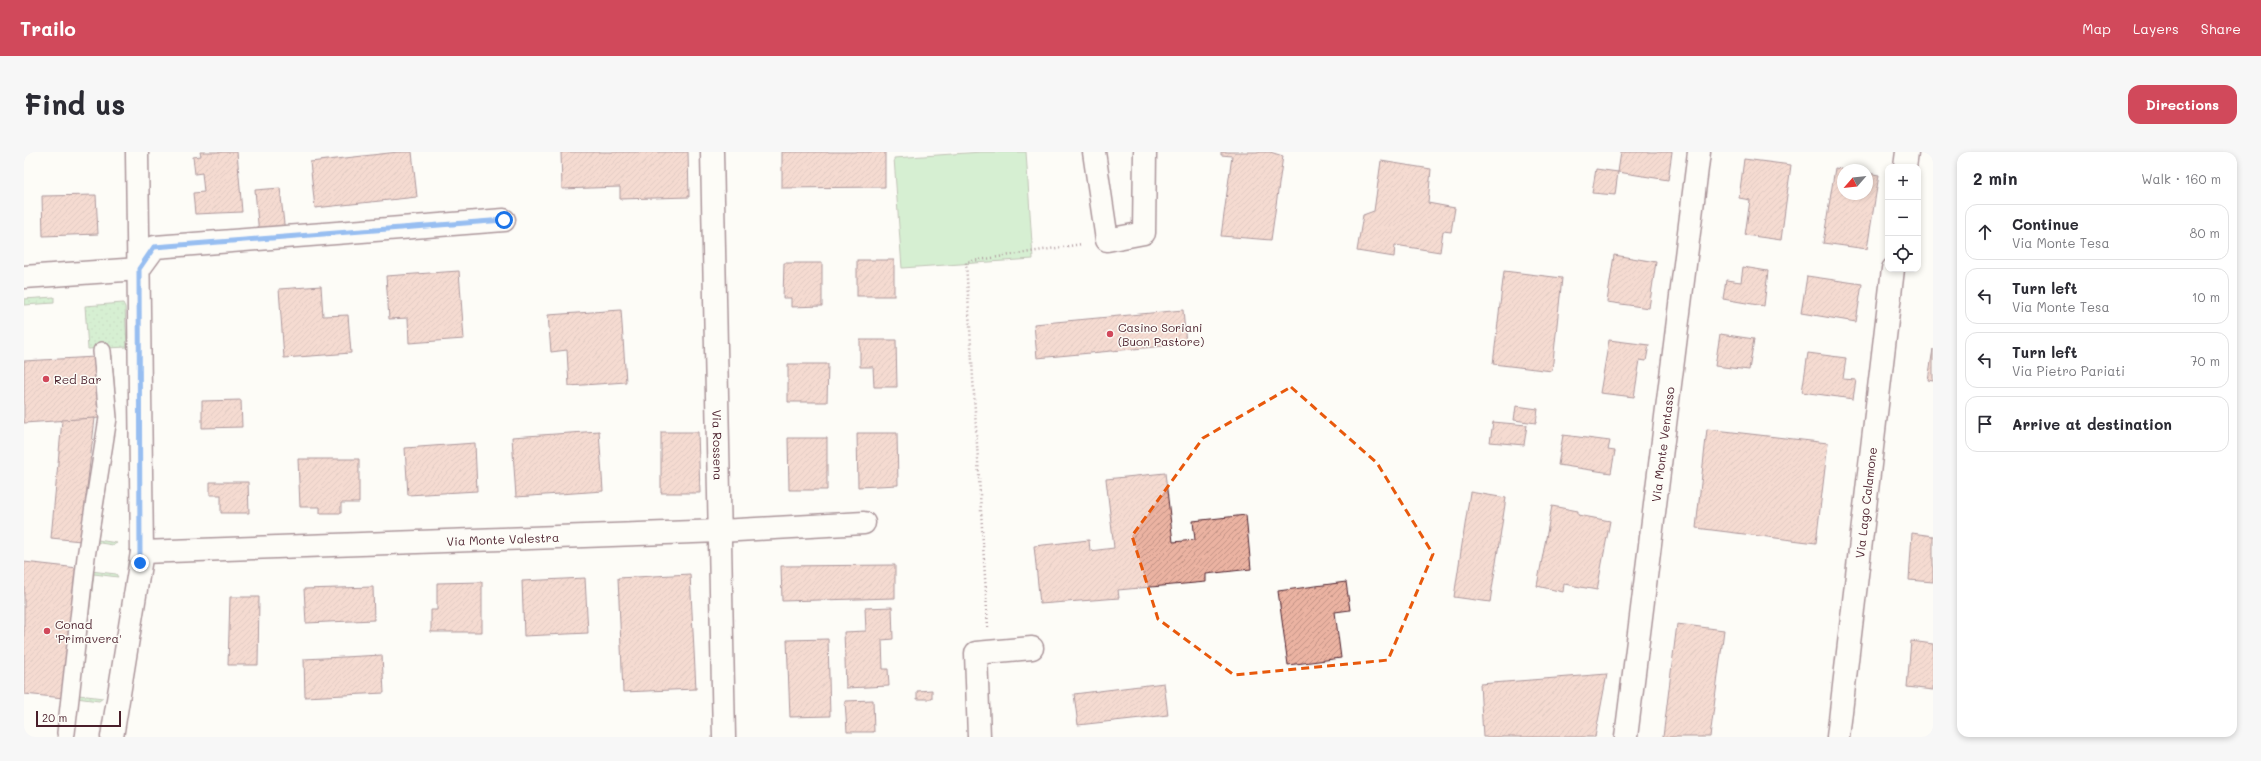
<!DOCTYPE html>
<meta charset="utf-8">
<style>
body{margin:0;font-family:Mali,sans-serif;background:#f7f7f7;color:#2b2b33}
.controls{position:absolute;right:12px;top:12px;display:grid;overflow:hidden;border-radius:8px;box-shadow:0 2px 6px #0003}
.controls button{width:36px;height:36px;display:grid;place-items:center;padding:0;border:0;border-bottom:1px solid #e1e1e2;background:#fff;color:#2b2b33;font:20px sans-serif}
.compass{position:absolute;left:1813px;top:12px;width:36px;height:36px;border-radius:50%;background:#fff;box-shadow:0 2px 6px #0003;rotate:242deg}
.scale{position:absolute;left:12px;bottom:10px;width:85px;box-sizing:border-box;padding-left:4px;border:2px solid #4a1f2b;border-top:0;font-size:11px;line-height:14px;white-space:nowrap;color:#4a1f2b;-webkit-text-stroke:3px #fdfcf7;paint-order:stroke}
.stop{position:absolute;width:12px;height:12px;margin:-9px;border:3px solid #1a73e8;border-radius:50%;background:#fff}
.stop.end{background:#1a73e8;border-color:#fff;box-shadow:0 1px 4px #0008}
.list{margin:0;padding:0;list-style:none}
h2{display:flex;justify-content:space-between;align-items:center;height:52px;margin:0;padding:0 16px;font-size:17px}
h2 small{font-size:13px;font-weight:400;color:#7c7c81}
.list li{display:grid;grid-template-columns:26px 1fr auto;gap:12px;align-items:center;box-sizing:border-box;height:56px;margin:0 8px 8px;padding:0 8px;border:1px solid #e1e1e2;border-radius:12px}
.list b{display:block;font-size:15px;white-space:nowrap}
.list p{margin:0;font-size:13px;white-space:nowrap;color:#7c7c81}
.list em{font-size:13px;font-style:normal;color:#7c7c81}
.icon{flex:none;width:22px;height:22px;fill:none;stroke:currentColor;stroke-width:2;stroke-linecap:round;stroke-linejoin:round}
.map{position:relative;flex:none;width:1909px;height:585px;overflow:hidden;border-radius:12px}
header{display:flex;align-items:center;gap:24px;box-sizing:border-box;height:56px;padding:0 20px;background:#d1495b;color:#fff}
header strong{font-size:19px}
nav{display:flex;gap:22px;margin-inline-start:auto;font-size:14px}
.intro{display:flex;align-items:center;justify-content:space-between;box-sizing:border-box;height:96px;padding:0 24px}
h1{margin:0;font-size:28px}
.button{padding:10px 18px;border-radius:12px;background:#d1495b;color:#fff;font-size:14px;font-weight:700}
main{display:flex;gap:24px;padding:0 24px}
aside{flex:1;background:#fff;border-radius:12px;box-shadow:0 2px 6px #0003}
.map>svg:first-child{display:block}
</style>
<header>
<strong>Trailo</strong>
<nav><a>Map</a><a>Layers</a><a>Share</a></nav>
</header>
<div class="intro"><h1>Find us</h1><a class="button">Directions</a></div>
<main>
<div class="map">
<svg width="1909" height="585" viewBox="0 0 1909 585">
<defs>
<pattern id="grass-dots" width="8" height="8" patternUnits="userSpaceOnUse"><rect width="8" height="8" fill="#a7e0a5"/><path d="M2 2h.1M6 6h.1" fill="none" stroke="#91c08e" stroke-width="1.8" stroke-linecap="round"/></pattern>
<pattern id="building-hatch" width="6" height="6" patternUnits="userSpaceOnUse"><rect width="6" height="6" fill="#ebb3a2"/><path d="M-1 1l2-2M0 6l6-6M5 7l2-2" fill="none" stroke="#c09184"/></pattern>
</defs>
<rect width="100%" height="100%" fill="#fdfcf7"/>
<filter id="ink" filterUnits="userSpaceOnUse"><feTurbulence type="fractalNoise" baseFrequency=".025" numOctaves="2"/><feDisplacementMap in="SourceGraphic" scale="8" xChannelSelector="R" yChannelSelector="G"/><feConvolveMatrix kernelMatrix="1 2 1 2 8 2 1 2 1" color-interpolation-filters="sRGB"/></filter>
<g filter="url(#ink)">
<g fill="url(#grass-dots)" stroke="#788068">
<path d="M 30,145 L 30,151 L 0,153 L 0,147 Z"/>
<path d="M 99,151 L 101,155 L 103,195 L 64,197 L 61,154 Z"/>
<path d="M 86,203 L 88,203 L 93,266 L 74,388 L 93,391 L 89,393 L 70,390 Z"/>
<path d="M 67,419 L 92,422 L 94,425 L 70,422 L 55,543 L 79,546 L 75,549 L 52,546 Z"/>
</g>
<path fill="#a7e0a5" stroke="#788068" d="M 958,0 L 1002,0 L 1009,107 L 878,116 L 870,6 Z"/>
<g fill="url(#building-hatch)" stroke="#4a1f2b">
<path d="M 176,0 L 213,0 L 218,60 L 171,62 L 169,41 L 180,40 L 178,21 L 171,22 L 169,5 L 177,4 Z"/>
<path d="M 374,0 L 388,0 L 393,45 L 291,56 L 286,10 Z"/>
<path d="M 537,0 L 664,0 L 665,45 L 596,47 L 596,35 L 538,37 Z"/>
<path d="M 758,0 L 861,0 L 861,35 L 758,36 Z"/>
<path d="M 1197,0 L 1246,0 L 1259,4 L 1247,88 L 1197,84 L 1208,4 L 1197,3 Z"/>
<path d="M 1597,0 L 1648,0 L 1644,28 L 1594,20 Z"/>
<path d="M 1720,7 L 1767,13 L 1757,88 L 1721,83 L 1726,48 L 1715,46 Z"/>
<path d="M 1357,9 L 1407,17 L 1404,51 L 1431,56 L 1427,80 L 1419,79 L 1416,100 L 1371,93 L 1370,105 L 1333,99 L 1339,63 L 1350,59 Z"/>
<path d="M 1811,16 L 1824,18 L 1819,18 L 1819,42 L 1843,42 L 1843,21 L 1855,23 L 1843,97 L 1799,91 Z"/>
<path d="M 1572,17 L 1594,20 L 1591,43 L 1568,41 Z"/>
<path d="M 256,36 L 261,81 L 235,83 L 231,38 Z"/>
<path d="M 72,43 L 74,82 L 19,84 L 18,44 Z"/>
<path d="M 1590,103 L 1632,110 L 1625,156 L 1583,150 Z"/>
<rect x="833" y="108" width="37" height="36"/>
<path d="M 760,111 L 798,111 L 798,154 L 767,155 L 767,146 L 759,146 Z"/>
<path d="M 1719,115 L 1744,119 L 1740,154 L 1699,147 L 1702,128 L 1717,130 Z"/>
<path d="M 435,119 L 440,187 L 385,191 L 384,166 L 365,167 L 362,124 Z"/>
<path d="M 1480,119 L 1538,126 L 1528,219 L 1469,212 Z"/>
<path d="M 1783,124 L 1838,132 L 1832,170 L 1777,161 Z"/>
<path d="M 297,134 L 299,164 L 324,163 L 327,201 L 260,206 L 255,137 Z"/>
<path d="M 597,158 L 602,230 L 545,234 L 543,198 L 527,200 L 524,163 Z"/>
<path d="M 1159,158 L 1162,192 L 1013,206 L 1010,172 Z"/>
<path d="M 1696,182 L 1730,187 L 1725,218 L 1691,214 Z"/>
<path d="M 836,188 L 872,188 L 873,235 L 850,235 L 849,215 L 836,215 Z"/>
<path d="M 1585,188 L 1625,193 L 1622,209 L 1616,208 L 1610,245 L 1576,241 Z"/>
<path d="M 1909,197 L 1909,229 L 1904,228 Z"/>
<path d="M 1784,201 L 1822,206 L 1819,227 L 1832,228 L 1829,247 L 1778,240 Z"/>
<path d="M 71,205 L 76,266 L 0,271 L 0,209 Z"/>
<path d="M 764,212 L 804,212 L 803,250 L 764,250 Z"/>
<path d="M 217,248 L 218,275 L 178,276 L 178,249 Z"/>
<path d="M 1492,254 L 1514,257 L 1512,271 L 1490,268 Z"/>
<path d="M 71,266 L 57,389 L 27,386 L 38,268 Z"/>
<path d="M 1469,270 L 1503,273 L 1500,293 L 1466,290 Z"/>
<path d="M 1683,277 L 1804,291 L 1792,391 L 1672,376 Z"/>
<path d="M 575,279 L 579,339 L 492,345 L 488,285 Z"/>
<path d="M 637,280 L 674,280 L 676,341 L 637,341 Z"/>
<path d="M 833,281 L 873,281 L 874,333 L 834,335 Z"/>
<path d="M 1539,283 L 1586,289 L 1584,298 L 1591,299 L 1587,321 L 1534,313 Z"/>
<path d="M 764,286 L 803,286 L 803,338 L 765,338 Z"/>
<path d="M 451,291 L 453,339 L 384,343 L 381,296 Z"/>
<path d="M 274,307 L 335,307 L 335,351 L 317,351 L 317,361 L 296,361 L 296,355 L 276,355 Z"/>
<path d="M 1141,321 L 1149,390 L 1171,388 L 1169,369 L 1222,363 L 1227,417 L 1182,422 L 1182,430 L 1094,438 L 1095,446 L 1016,452 L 1010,394 L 1065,388 L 1066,399 L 1090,396 L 1082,327 Z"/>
<path d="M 186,330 L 224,330 L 225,361 L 197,361 L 197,343 L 186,343 Z"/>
<path d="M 1446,340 L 1482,346 L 1466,450 L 1430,445 Z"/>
<path d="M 1528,354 L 1554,359 L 1554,363 L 1586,369 L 1573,438 L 1540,432 L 1539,440 L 1513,434 Z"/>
<path d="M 1888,381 L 1909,384 L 1909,430 L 1885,428 Z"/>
<path d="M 0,410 L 54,416 L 40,546 L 0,542 Z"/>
<path d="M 871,413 L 871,446 L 758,449 L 757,414 Z"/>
<path d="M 666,422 L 672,537 L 599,540 L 594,426 Z"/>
<path d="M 561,426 L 564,481 L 500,484 L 498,429 Z"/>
<path d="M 458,430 L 458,480 L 407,480 L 407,458 L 413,458 L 413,431 Z"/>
<path d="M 1322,430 L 1326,458 L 1311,460 L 1317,506 L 1264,513 L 1254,439 Z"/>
<path d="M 349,435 L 350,468 L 282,471 L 280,437 Z"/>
<path d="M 206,445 L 235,445 L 234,513 L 204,513 Z"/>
<path d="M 868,455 L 869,487 L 858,488 L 859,517 L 864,517 L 865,534 L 822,536 L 820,480 L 842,479 L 841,456 Z"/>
<path d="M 1653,472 L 1700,478 L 1686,585 L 1639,585 Z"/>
<path d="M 804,487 L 806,564 L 766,565 L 763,488 Z"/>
<path d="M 1887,489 L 1909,492 L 1909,538 L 1883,535 Z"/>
<path d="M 358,503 L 360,541 L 281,545 L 280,507 Z"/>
<path d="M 1583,522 L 1571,585 L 1459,585 L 1456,532 Z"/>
<path d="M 1140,531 L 1144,563 L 1054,573 L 1050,542 Z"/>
<path d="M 908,538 L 908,547 L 893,547 L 893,539 Z"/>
<path d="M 849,548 L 850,580 L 823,580 L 821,549 Z"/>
</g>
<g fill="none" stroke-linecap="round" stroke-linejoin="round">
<g stroke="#4a1f2b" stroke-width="20">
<path id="lane" d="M 42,581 L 62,405 L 84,266 L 78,199"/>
</g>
<g stroke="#4a1f2b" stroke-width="25">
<g id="street">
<path id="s1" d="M 688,0 L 700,585"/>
<path d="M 1070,0 L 1083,88 L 1120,81 L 1121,0"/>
<path d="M 1881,15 L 1883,0"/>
<path d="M 115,117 L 131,95 L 480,68"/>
<path d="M 0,125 L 115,117"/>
<path id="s2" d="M 118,400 L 696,379 L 840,371"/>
<path d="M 88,585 L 118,400 L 113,0"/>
<path d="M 955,585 L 952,501 L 1008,496"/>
<path id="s3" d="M 1602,585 L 1675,0"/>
<path id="s4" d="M 1814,585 L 1869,117"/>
</g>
</g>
<path stroke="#4a1f2b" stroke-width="2.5" stroke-dasharray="1 3" stroke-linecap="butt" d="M 964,475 L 942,110 L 1058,92"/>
<use href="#lane" stroke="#fdfcf7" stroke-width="17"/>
<use href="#street" stroke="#fdfcf7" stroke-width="22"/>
</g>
</g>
<g fill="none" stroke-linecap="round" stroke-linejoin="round" filter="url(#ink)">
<path stroke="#1a73e8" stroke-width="5" d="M 116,411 L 115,117 L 130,95 L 480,68"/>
</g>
<path d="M0 0H1909V585H0ZM 1267,235 L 1353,311 L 1409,402 L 1364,508 L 1210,523 L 1134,467 L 1108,384 L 1179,286 Z" fill="#fdfcf7" fill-opacity=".55" fill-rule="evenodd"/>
<path fill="none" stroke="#e8590c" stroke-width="3" stroke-dasharray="8 5" stroke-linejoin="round" d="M 1267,235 L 1353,311 L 1409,402 L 1364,508 L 1210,523 L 1134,467 L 1108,384 L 1179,286 Z"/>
<g fill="#d1495b" stroke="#fdfcf7" stroke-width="1.5">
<circle cx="1086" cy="182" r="4"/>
<circle cx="22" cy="227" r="4"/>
<circle cx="23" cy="479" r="4"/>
</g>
<g text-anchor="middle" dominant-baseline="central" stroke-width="3" stroke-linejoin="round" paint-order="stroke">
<g font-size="12" fill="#4a1f2b" stroke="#fdfcf7" text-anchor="start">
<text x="1094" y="175">Casino Soriani<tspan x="1094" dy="14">(Buon Pastore)</tspan></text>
<text x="30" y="227">Red Bar</text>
<text x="31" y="472">Conad<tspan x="31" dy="14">'Primavera'</tspan></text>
</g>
<g font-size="12" fill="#4a1f2b" stroke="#fdfcf7">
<text stroke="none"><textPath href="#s1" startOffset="293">Via Rossena</textPath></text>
<text stroke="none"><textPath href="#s3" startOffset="295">Via Monte Ventasso</textPath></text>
<text stroke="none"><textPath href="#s4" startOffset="236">Via Lago Calamone</textPath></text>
<text stroke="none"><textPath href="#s2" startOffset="361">Via Monte Valestra</textPath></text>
</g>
</g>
</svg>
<div class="controls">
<button>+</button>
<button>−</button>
<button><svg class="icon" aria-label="locate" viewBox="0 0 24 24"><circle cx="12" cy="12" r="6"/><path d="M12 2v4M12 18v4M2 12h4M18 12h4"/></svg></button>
</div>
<svg class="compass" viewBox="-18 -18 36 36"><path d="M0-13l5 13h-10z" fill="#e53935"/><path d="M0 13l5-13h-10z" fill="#7c7c81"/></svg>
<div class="scale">20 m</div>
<div class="stop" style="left:480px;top:68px"></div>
<div class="stop end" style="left:116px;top:411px"></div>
</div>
<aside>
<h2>2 min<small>Walk · 160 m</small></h2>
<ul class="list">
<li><svg class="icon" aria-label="ahead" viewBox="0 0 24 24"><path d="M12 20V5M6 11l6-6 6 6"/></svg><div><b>Continue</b><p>Via Monte Tesa</p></div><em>80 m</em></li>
<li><svg class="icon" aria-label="left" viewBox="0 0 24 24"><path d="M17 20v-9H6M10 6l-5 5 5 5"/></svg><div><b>Turn left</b><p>Via Monte Tesa</p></div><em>10 m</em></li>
<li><svg class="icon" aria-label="left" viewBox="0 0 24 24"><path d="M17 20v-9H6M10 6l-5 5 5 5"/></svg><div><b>Turn left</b><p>Via Pietro Pariati</p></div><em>70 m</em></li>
<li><svg class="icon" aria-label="arrive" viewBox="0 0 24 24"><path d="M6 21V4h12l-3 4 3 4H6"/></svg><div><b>Arrive at destination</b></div></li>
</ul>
</aside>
</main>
